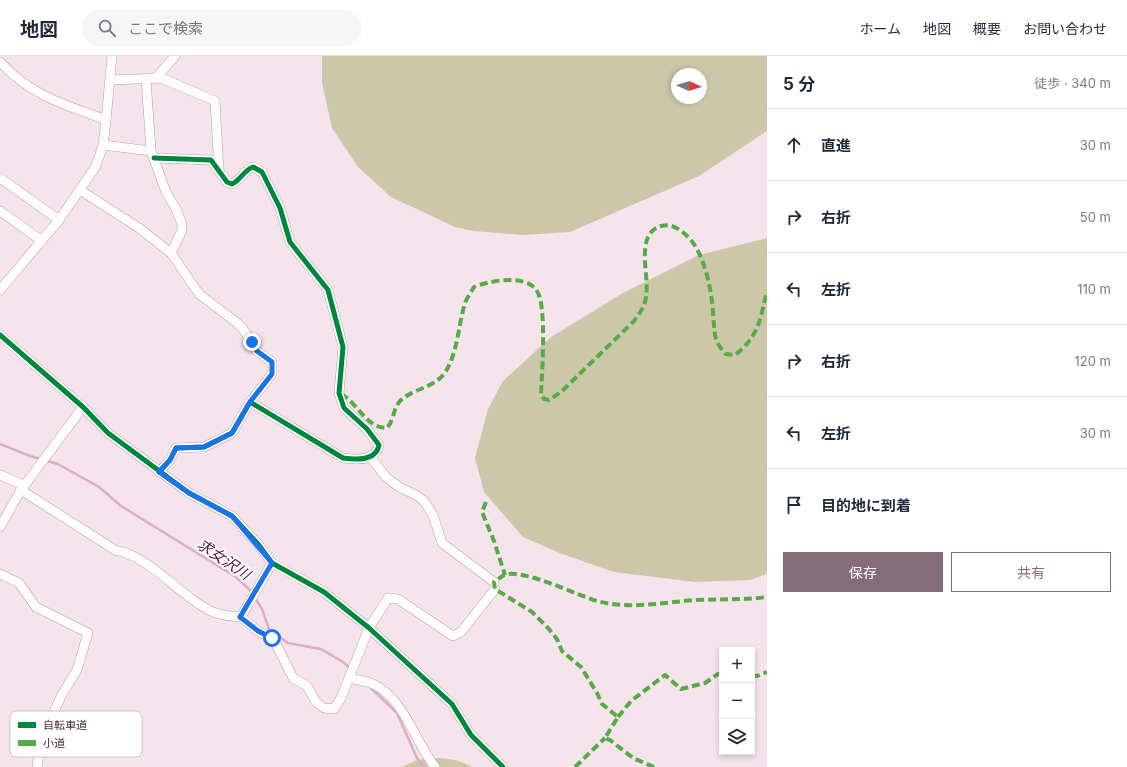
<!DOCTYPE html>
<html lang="ja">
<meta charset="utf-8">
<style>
body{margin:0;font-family:Inter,"Noto Sans JP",sans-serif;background:#f6f6f7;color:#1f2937}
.controls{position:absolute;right:12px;bottom:12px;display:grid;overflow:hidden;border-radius:0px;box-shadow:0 2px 6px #0003}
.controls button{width:36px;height:36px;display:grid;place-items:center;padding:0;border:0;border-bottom:1px solid #e0e1e3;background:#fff;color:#1f2937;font:20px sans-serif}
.compass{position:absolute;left:671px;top:12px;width:36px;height:36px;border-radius:50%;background:#fff;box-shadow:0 2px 6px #0003;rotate:93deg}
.stop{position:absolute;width:12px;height:12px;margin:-9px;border:3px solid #1a73e8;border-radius:50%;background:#fff}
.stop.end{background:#1a73e8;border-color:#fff;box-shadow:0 1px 4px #0008}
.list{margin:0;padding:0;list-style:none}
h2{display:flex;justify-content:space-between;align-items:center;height:52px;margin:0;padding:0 16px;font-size:17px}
h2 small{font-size:13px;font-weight:400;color:#747a83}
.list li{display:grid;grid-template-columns:26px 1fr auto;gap:12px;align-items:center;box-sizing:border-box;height:72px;padding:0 16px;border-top:1px solid #e0e1e3}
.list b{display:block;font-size:15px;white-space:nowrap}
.list em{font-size:13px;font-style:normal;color:#747a83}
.actions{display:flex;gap:8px;padding:12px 16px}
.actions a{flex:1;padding:9px 0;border:1px solid #866c78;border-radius:0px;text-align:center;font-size:14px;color:#866c78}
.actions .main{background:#866c78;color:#fff}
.icon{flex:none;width:22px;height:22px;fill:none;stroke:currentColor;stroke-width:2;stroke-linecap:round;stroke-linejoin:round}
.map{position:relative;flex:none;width:767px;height:711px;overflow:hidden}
header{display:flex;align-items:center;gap:24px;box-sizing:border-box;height:56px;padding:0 20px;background:#fff;border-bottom:1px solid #e0e1e3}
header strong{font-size:19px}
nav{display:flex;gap:22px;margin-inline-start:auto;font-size:14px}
.search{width:280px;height:36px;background:#f6f6f7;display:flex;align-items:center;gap:10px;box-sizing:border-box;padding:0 14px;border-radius:22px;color:#747a83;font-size:15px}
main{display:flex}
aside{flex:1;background:#fff}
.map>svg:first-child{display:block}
</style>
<header>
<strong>地図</strong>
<div class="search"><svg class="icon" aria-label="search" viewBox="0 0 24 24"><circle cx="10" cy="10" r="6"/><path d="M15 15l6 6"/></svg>ここで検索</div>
<nav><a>ホーム</a><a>地図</a><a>概要</a><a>お問い合わせ</a></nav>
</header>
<main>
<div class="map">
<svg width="767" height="711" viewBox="0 0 767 711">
<rect width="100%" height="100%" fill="#f6e4ec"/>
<g fill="#cdc7a9" fill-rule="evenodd">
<path d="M 322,0 L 767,0 L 767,75 L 699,120 L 570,176 L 522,179 L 473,175 L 455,171 L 391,141 L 358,111 L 332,72 L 322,27 ZM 677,18 L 701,18 L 701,42 L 677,42 Z"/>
<path d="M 767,182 L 767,518 L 750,524 L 695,526 L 614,516 L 562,498 L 523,481 L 484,436 L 475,402 L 488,353 L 503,325 L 551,281 L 623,237 L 699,199 Z"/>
<path d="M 429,702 C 444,702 459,703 472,711 L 402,711 L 415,705 Z"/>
</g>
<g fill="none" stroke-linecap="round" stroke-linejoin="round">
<g stroke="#deadc3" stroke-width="2.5">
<path d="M 0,388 L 30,400 L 58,408 L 99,431 L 121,450 L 236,521 L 252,536"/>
<path d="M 254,541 L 262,553 L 269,573 L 288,587 L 321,593 L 343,606 L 351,613"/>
<path d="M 369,630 L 397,657 L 417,702 L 424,711"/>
</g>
<g stroke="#b6a1ab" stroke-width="10">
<g id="minor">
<path d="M 0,6 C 33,41 64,48 106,64"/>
<path d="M 156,22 L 175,0"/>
<path d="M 146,23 L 151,95 L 166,136 L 176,153 L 182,168 L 182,174 L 171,197"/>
<path d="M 110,24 L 161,22 L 215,45 L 219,115"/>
<path d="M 103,89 L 151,95"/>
<path d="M 154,102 L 211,104 L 227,126 L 232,128 C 240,125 244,114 253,111 L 262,116 L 280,152 L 290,186 L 328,234 L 343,291 L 339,337 L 344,352 L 367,373 L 379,389 C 376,405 356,404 343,402 L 250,346 L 232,377 L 204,391 L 176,392 L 170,404 L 159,416"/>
<path d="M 0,122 L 59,164"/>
<path d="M 80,134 L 139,172 L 171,197 L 199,238 L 236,266 L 243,273 L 257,295 L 272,306 L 272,318 L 250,346"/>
<path d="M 0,155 L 42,185"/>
<path d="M 0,234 L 59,164 L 96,110 L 103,89 L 106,64 L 112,0"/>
<path d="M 0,279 L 83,351 L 108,377 L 189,437 L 232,460 L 258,488 L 272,507 L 324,536 L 369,572 L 452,648 L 471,679 L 503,711"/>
<path d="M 370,401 L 386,421 L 399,431 L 416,439 L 424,445 L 433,459 L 442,487 L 494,526"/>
<path d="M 0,419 L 21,428 L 21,434"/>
<path d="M 21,434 L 115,494 C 154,502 178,540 213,556 C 221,560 232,560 241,561 L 272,507"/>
<path d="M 0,471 L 21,434 L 83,351"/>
<path d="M 0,518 L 19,527 L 36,551 L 88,577 L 77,614 L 61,640 L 41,685 L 37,711"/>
<path d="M 241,561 L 258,575 L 272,582 L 276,588 L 293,622 L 307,630 L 316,646 L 324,652 L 334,653 L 341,642 L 369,572 L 388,542 L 398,543 L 453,580 L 461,576 L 495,533"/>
<path d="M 349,622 C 357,624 366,625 373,628 C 405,643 415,686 435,711"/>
</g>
</g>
<use href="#minor" stroke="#fefbfc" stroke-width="9"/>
<g stroke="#57ab46" stroke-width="4" stroke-dasharray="8 4" stroke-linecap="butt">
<path d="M 341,338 C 358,347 366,372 387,372 C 394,364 393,353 400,345 C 413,332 436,332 446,315 C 458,295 458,270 465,247 C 467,242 471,236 474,231 C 489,225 526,217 537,235 C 547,250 542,317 541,338 L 544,343 L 549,344 L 561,336 L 634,265 C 640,257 645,250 646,241 C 650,220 634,178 661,170 C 671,167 680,173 687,180 C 704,195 712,235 713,257 C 715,275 712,284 726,298 L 735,299 C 759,280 760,264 767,235"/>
<path d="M 486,446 L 482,456 L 494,485 L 505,519"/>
<path d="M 752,619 L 757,620 L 767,616"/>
<path d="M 618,661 L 631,645 L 665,619 L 681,633 L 705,627 L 718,618 L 722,618"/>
<path d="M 575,711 L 605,682"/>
<path d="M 654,711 L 633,702 L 610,684 L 605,682 L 618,661 L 602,648 L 597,637 L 581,611 L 562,595 L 557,583 L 548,572 L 532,556 L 495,533 L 494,526 C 497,524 501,521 504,519 C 523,512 576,539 597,545 C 631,554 663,546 697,544 C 721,543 743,544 767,541"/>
</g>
<g stroke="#fff" stroke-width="8">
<g id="cycleway">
<path d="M 154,102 L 211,104 L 227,126 L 232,128 C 240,125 244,114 253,111 L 262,116 L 280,152 L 290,186 L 328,234 L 343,291 L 339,337 L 344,352 L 367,373 L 379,389 C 376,405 356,404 343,402 L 250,346 L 232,377 L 204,391 L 176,392 L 170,404 L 159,416"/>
<path d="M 0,279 L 83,351 L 108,377 L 189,437 L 232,460 L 258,488 L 272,507 L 324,536 L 369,572 L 452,648 L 471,679 L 503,711"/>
</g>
</g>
<use href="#cycleway" stroke="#00873e" stroke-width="5"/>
</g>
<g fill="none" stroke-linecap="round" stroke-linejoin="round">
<path stroke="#1a73e8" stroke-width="5" d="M 252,286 L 257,295 L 272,306 L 272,318 L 250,346 L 232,377 L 204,391 L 176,392 L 170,404 L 159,416 L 189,437 L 232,460 L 272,507 L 240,561 L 258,575 L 272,582"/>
</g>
<g text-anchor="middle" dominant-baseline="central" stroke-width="4" stroke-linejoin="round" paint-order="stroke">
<g font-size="15" font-style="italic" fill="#550c36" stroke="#fff">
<text transform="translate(224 503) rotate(34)">求女沢川</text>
</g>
</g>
<rect x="10" y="655" width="132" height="46" rx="6" fill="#fff" stroke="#c9c0c4" stroke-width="1"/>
<rect x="18" y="666" width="18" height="6" fill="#00873e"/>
<rect x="18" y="684" width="18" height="6" fill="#57ab46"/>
<g font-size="11" fill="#4a2c3a">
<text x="43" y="673">自転車道</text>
<text x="43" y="691">小道</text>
</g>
</svg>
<div class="controls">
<button>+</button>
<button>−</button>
<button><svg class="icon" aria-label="layers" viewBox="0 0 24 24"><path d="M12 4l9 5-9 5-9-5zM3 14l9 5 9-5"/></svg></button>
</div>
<svg class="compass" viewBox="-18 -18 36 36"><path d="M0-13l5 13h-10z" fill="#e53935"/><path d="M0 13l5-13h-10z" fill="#747a83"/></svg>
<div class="stop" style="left:272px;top:582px"></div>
<div class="stop end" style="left:252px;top:286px"></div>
</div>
<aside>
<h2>5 分<small>徒歩 · 340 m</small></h2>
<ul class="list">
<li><svg class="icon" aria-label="ahead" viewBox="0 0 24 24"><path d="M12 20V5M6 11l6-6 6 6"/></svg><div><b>直進</b></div><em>30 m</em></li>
<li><svg class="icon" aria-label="right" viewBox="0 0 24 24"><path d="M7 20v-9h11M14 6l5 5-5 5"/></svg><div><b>右折</b></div><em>50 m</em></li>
<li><svg class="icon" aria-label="left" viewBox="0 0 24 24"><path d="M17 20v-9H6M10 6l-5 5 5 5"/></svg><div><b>左折</b></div><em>110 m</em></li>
<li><svg class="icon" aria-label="right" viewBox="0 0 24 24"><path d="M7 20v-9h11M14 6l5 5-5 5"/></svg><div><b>右折</b></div><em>120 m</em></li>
<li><svg class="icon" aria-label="left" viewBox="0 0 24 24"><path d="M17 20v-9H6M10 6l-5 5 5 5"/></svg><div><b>左折</b></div><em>30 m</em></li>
<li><svg class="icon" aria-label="arrive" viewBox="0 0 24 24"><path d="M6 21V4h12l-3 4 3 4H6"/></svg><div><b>目的地に到着</b></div></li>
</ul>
<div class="actions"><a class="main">保存</a><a>共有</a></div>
</aside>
</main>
